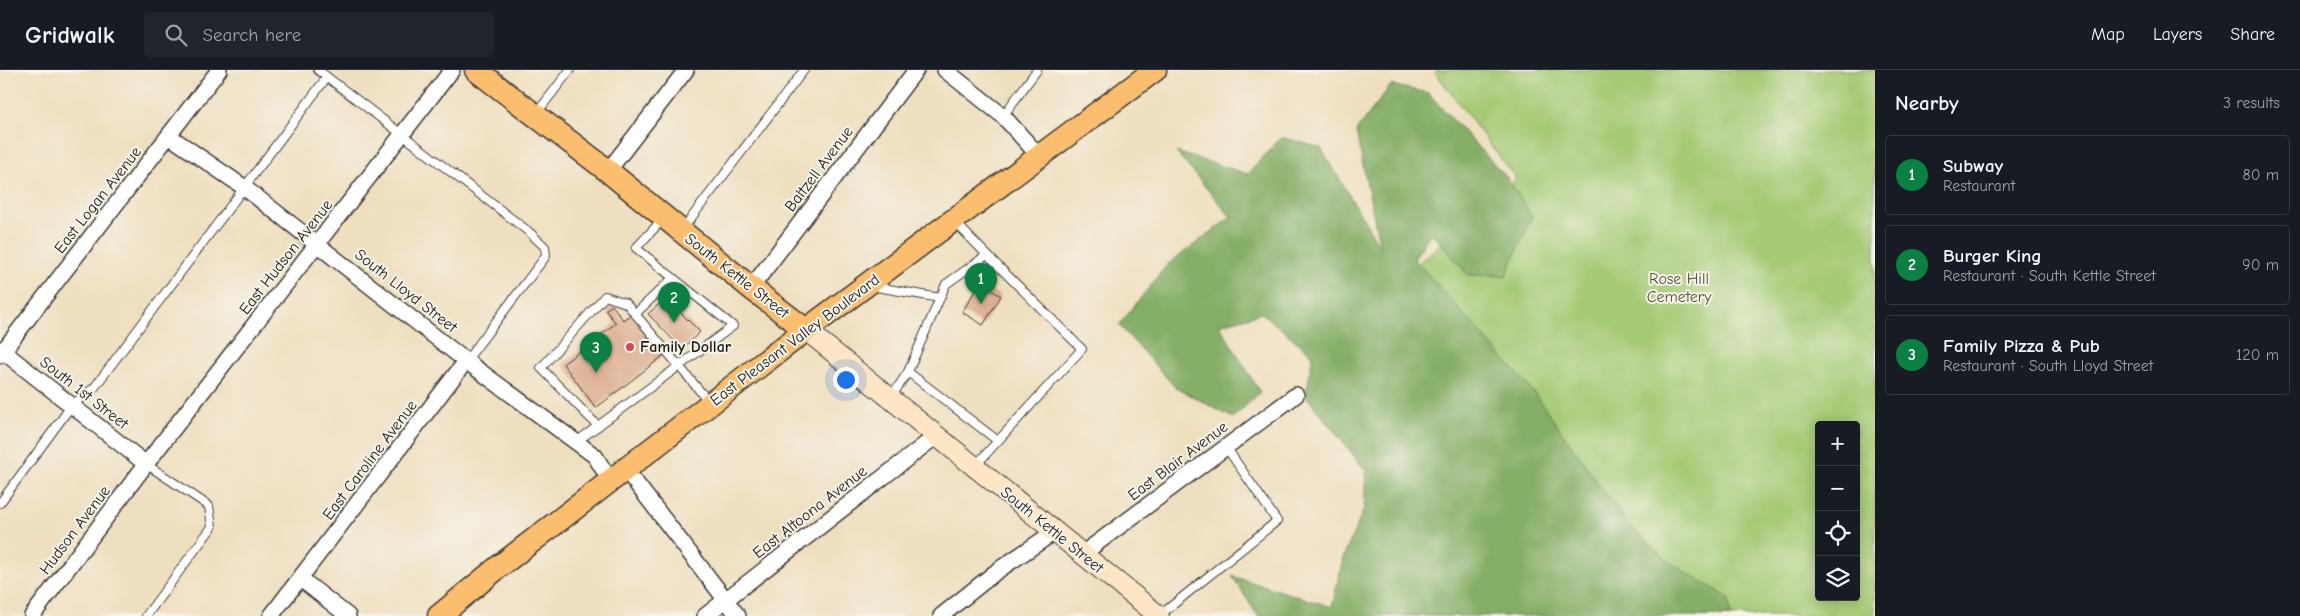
<!DOCTYPE html>
<meta charset="utf-8">
<style>
body{margin:0;font-family:"Comic Neue",sans-serif;background:#20242c;color:#f1f3f6}
.controls{position:absolute;right:15px;bottom:15px;display:grid;overflow:hidden;border-radius:5px;box-shadow:0 2px 12px #0003}
.controls button{width:45px;height:45px;display:grid;place-items:center;padding:0;border:0;border-bottom:1px solid #363941;background:#171b24;color:#f1f3f6;font:25px sans-serif}
.you{position:absolute;left:845px;top:309px;width:18px;height:18px;margin:-12px;border:4px solid #fff;border-radius:50%;background:#1a73e8;box-shadow:0 0 0 8px #1a73e833}
.badge{display:grid;place-items:center;width:32px;height:32px;border-radius:50%;background:#0b8043;color:#fff;font-size:16px;font-weight:700}
.pin{position:absolute;translate:-50% -41px;filter:drop-shadow(0 1px 2px #0008)}
.pin::after{content:'';position:absolute;top:26px;width:18px;height:15px;background:inherit;clip-path:polygon(0 0,100% 0,50% 100%)}
.list{margin:0;padding:0;list-style:none}
h2{display:flex;justify-content:space-between;align-items:center;height:65px;margin:0;padding:0 20px;font-size:21px}
h2 small{font-size:16px;font-weight:400;color:#9ea1a6}
.list li{display:grid;grid-template-columns:32px 1fr auto;gap:15px;align-items:center;box-sizing:border-box;height:80px;margin:0 10px 10px;padding:0 10px;border:1px solid #363941;border-radius:5px}
.list b{display:block;font-size:19px;white-space:nowrap}
.list p{margin:0;font-size:16px;white-space:nowrap;color:#9ea1a6}
.list em{font-size:16px;font-style:normal;color:#9ea1a6}
.icon{flex:none;width:28px;height:28px;fill:none;stroke:currentColor;stroke-width:2;stroke-linecap:round;stroke-linejoin:round}
.map{position:relative;flex:none;width:1875px;height:546px;overflow:hidden}
header{display:flex;align-items:center;gap:30px;box-sizing:border-box;height:70px;padding:0 25px;background:#171b24;border-bottom:1px solid #363941}
header strong{font-size:24px}
nav{display:flex;gap:28px;margin-inline-start:auto;font-size:18px}
.search{width:350px;height:45px;background:#20242c;display:flex;align-items:center;gap:12px;box-sizing:border-box;padding:0 18px;border-radius:5px;color:#9ea1a6;font-size:19px}
main{display:flex}
aside{flex:1;background:#171b24}
.map>svg:first-child{display:block}
</style>
<header>
<strong>Gridwalk</strong>
<div class="search"><svg class="icon" aria-label="search" viewBox="0 0 24 24"><circle cx="10" cy="10" r="6"/><path d="M15 15l6 6"/></svg>Search here</div>
<nav><a>Map</a><a>Layers</a><a>Share</a></nav>
</header>
<main>
<div class="map">
<svg width="1875" height="546" viewBox="0 0 1875 546">
<rect width="100%" height="100%" fill="#f7f3e8"/>
<filter id="ink" filterUnits="userSpaceOnUse"><feTurbulence type="fractalNoise" baseFrequency=".02" numOctaves="2"/><feDisplacementMap in="SourceGraphic" scale="10" xChannelSelector="R" yChannelSelector="G"/><feConvolveMatrix kernelMatrix="1 2 1 2 8 2 1 2 1" color-interpolation-filters="sRGB"/></filter>
<filter id="wash" filterUnits="userSpaceOnUse"><feTurbulence type="fractalNoise" baseFrequency=".0096" numOctaves="4" result="noise"/><feDisplacementMap in="SourceGraphic" scale="20" xChannelSelector="R" yChannelSelector="G"/><feGaussianBlur stdDeviation="1.12" result="paint"/><feColorMatrix in="noise" values="0 0 0 0 0 0 0 0 0 0 0 0 0 0 0 0 0 1.4 0 .05"/><feComposite in="paint" operator="in"/></filter>
<g filter="url(#wash)">
<rect width="100%" height="100%" fill="#eedfbf"/>
<path fill="#a5ca75" stroke="#607348" fill-rule="evenodd" d="M 1437,0 L 1875,0 L 1875,546 L 1698,546 L 1415,196 L 1516,109 L 1435,2 ZM 1819,355 L 1856,355 L 1856,527 L 1819,527 Z"/>
<path fill="#84ae66" stroke="#506541" d="M 1391,15 L 1428,23 L 1509,110 L 1532,147 L 1506,206 L 1468,205 L 1431,162 L 1414,189 L 1532,320 L 1626,452 L 1668,491 L 1729,528 L 1731,546 L 1258,546 L 1232,506 L 1332,537 L 1343,488 L 1364,439 L 1366,401 L 1306,326 L 1313,285 L 1262,243 L 1219,255 L 1260,322 L 1233,348 L 1175,317 L 1119,255 L 1167,195 L 1231,147 L 1176,82 L 1248,104 L 1281,67 L 1321,78 L 1380,177 L 1356,61 Z"/>
<g id="blocks">
<g fill="#ddaf91">
<path d="M 980,213 L 1001,226 L 983,255 L 962,242 Z"/>
<path d="M 666,228 L 700,262 L 682,279 L 648,244 Z"/>
<path d="M 612,235 L 623,250 L 631,244 L 663,286 L 596,338 L 563,294 L 616,253 L 605,240 Z"/>
</g>
</g>
</g>
<g filter="url(#ink)">
<use href="#blocks" fill-opacity="0" stroke="#3c3934" stroke-width="1"/>
<g fill="none" stroke-linecap="round" stroke-linejoin="round">
<g stroke="#3c3934" stroke-width="10">
<g id="lane">
<path d="M 318,0 L 529,162 L 545,177 L 546,186 L 466,291"/>
<path d="M 536,44 L 570,0"/>
<path d="M 1003,46 L 1037,0"/>
<path d="M 663,149 L 636,178 L 733,256 L 598,356 L 541,298 L 605,226 L 626,233 L 710,333"/>
<path d="M 955,152 L 987,185"/>
<path d="M 682,160 L 804,0"/>
<path d="M 871,216 L 940,228"/>
<path d="M 635,244 L 673,208"/>
<path d="M 908,302 L 998,371"/>
<path d="M 891,327 L 908,302 L 946,214 L 987,185 L 1082,279 L 975,396"/>
<path d="M 576,372 L 598,356"/>
<path d="M 0,433 L 72,335 L 94,318 L 327,7"/>
<path d="M 146,546 L 212,457 L 209,436 L 146,394"/>
<path d="M 1159,546 L 1277,451 L 1226,377"/>
</g>
</g>
<g stroke="#3c3934" stroke-width="18">
<g id="street">
<path d="M 945,0 L 1003,46 L 1040,87"/>
<path d="M 169,66 L 245,118 L 466,291 L 595,386 L 611,412"/>
<path d="M 608,101 L 686,0"/>
<path d="M 751,218 L 916,0"/>
<path d="M 0,279 L 146,394"/>
<path d="M 0,285 L 219,0"/>
<path d="M 626,400 L 738,546"/>
<path d="M 1081,485 L 1296,325"/>
<path d="M 301,509 L 348,546"/>
<path d="M 32,546 L 146,394 L 452,0"/>
<path d="M 271,546 L 466,291"/>
<path d="M 705,546 L 936,366"/>
<path d="M 941,546 L 997,501 L 1054,462"/>
</g>
</g>
<g stroke="#3c3934" stroke-width="22">
<path id="secondary" d="M 806,260 L 1159,546"/>
</g>
<g stroke="#3c3934" stroke-width="25">
<g id="primary">
<path d="M 476,0 L 608,101 L 751,218 L 806,260"/>
<path d="M 439,546 L 496,499 L 806,260 L 1155,0"/>
</g>
</g>
<use href="#lane" stroke="#fff" stroke-width="8"/>
<use href="#street" stroke="#fff" stroke-width="15"/>
<use href="#secondary" stroke="#fde5c5" stroke-width="20"/>
<use href="#primary" stroke="#fbbe6e" stroke-width="22"/>
</g>
</g>
<circle fill="#d1495b" stroke="#f7f3e8" stroke-width="2" cx="630" cy="277" r="5"/>
<g text-anchor="middle" dominant-baseline="central" stroke-width="4" stroke-linejoin="round" paint-order="stroke">
<g font-size="16" fill="#1c1c1c" stroke="#f7f3e8">
<text transform="translate(819 99) rotate(-53)">Baltzell Avenue</text>
<text transform="translate(98 130) rotate(-52)">East Logan Avenue</text>
<text transform="translate(286 187) rotate(-52)">East Hudson Avenue</text>
<text transform="translate(737 206) rotate(38)">South Kettle Street</text>
<text transform="translate(406 221) rotate(38)">South Lloyd Street</text>
<text transform="translate(795 270) rotate(-37)">East Pleasant Valley Boulevard</text>
<text transform="translate(84 323) rotate(38)">South 1st Street</text>
<text transform="translate(370 390) rotate(-53)">East Caroline Avenue</text>
<text transform="translate(1178 391) rotate(-37)">East Blair Avenue</text>
<text transform="translate(810 442) rotate(-38)">East Altoona Avenue</text>
<text transform="translate(75 460) rotate(-53)">Hudson Avenue</text>
<text transform="translate(1052 460) rotate(39)">South Kettle Street</text>
</g>
<g font-size="16" fill="#4c593b" stroke="#f7f3e8">
<text x="1679" y="209">Rose Hill<tspan x="1679" dy="18">Cemetery</tspan></text>
</g>
<g font-size="16" font-weight="bold" fill="#1c1c1c" stroke="#f7f3e8" text-anchor="start">
<text x="640" y="277">Family Dollar</text>
</g>
</g>
</svg>
<div class="controls">
<button>+</button>
<button>−</button>
<button><svg class="icon" aria-label="locate" viewBox="0 0 24 24"><circle cx="12" cy="12" r="6"/><path d="M12 2v4M12 18v4M2 12h4M18 12h4"/></svg></button>
<button><svg class="icon" aria-label="layers" viewBox="0 0 24 24"><path d="M12 4l9 5-9 5-9-5zM3 14l9 5 9-5"/></svg></button>
</div>
<div class="you"></div>
<div class="pin badge" style="left:981px;top:234px">1</div>
<div class="pin badge" style="left:674px;top:253px">2</div>
<div class="pin badge" style="left:596px;top:303px">3</div>
</div>
<aside>
<h2>Nearby<small>3 results</small></h2>
<ul class="list">
<li><span class="badge">1</span><div><b>Subway</b><p>Restaurant</p></div><em>80 m</em></li>
<li><span class="badge">2</span><div><b>Burger King</b><p>Restaurant · South Kettle Street</p></div><em>90 m</em></li>
<li><span class="badge">3</span><div><b>Family Pizza &amp; Pub</b><p>Restaurant · South Lloyd Street</p></div><em>120 m</em></li>
</ul>
</aside>
</main>
